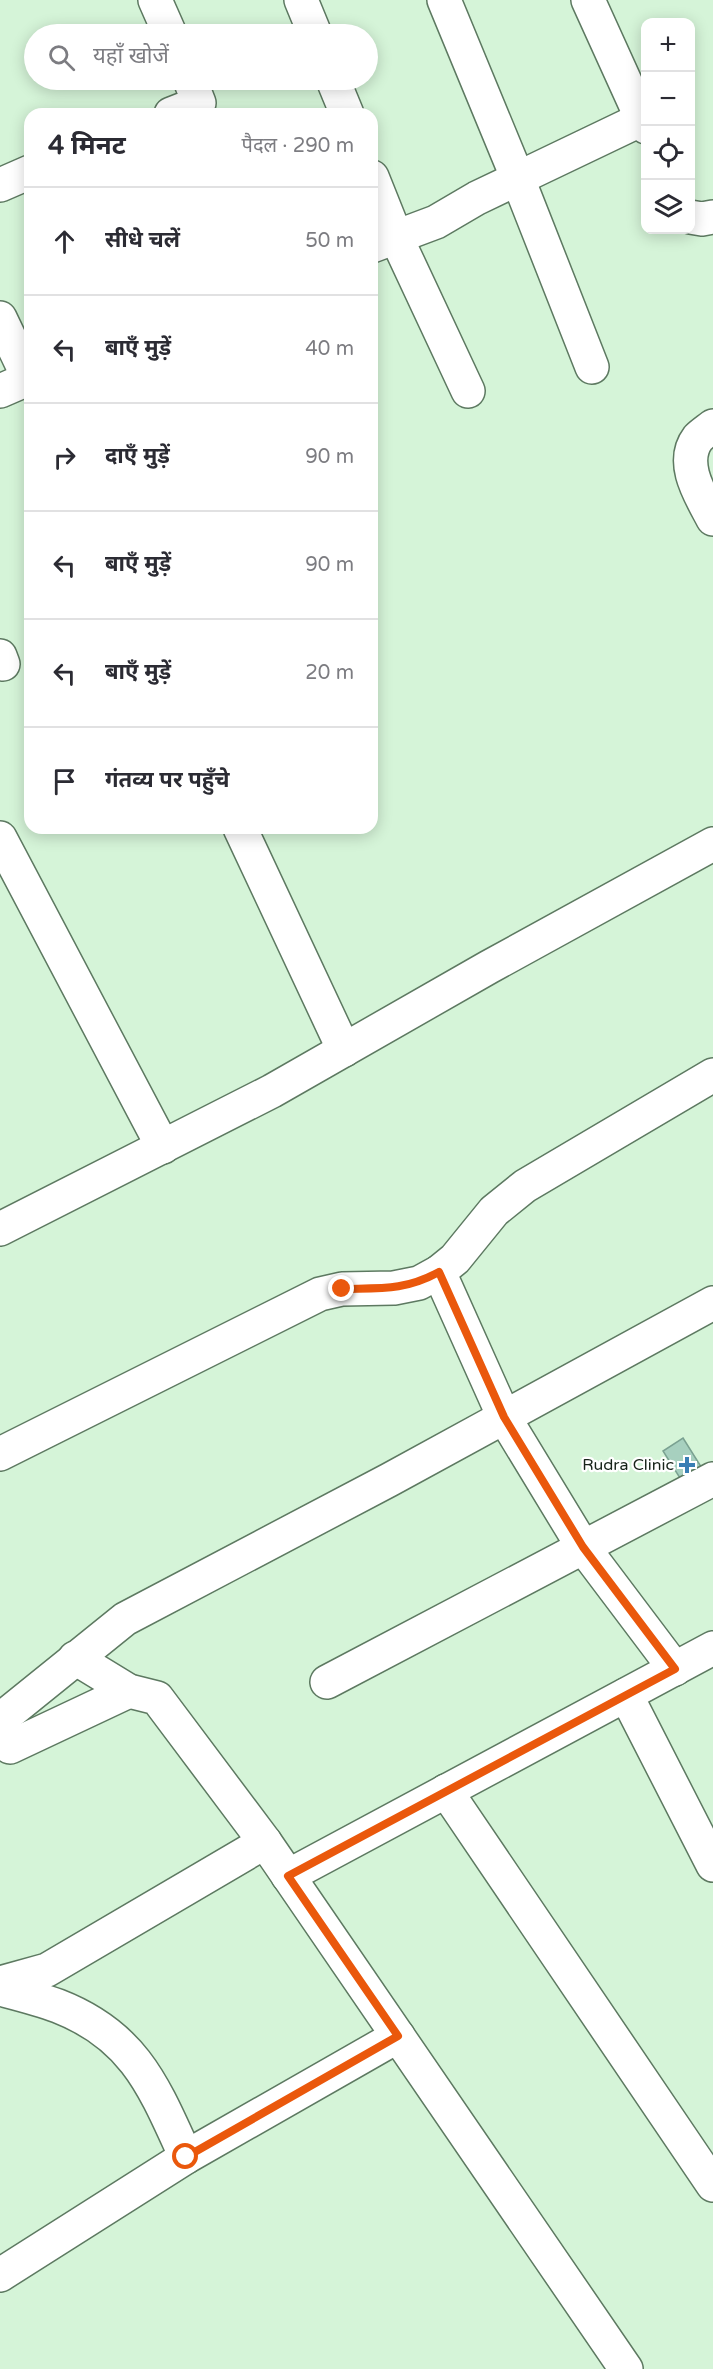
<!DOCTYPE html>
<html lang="hi">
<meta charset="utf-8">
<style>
body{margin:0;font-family:"Varela Round","Noto Sans Devanagari",sans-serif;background:#f2f2f3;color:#2b2b33}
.controls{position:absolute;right:18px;top:18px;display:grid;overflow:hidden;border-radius:12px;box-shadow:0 3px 15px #0003}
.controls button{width:54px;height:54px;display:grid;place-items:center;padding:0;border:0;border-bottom:2px solid #e1e1e2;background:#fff;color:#2b2b33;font:30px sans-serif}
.stop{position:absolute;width:18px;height:18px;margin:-14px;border:4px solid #ea580c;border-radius:50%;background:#fff}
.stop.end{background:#ea580c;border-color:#fff;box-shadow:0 2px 6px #0008}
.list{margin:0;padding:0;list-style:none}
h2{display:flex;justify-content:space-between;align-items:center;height:78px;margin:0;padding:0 24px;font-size:26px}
h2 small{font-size:20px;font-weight:400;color:#7c7c81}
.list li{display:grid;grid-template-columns:39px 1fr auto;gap:18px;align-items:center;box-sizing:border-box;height:108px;padding:0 24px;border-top:2px solid #e1e1e2}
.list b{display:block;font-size:22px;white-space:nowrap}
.list em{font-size:20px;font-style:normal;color:#7c7c81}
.icon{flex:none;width:33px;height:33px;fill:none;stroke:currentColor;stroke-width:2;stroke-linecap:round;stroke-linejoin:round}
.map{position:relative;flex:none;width:713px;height:2369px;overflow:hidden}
.search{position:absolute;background:#fff;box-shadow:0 3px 15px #0003;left:24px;top:24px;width:354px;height:66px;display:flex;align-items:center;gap:15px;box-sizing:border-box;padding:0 21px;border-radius:33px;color:#7c7c81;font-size:22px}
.panel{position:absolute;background:#fff;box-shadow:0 3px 15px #0003;left:24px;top:108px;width:354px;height:726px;border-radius:18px}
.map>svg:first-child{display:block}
</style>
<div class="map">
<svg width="713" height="2369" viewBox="0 0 713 2369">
<rect width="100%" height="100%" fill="#d5f4d8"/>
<path fill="#a7d0bf" stroke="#7aa191" stroke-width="1.5" d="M 683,1438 L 705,1473 L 685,1486 L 663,1451 Z"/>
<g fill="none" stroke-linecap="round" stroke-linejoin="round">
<g stroke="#5d7961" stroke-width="36">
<g id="minor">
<path d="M 155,0 L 170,34"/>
<path d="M 301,0 L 315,34"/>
<path d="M 444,0 L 518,179 L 592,367"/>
<path d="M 588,0 L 642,119"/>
<path d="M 333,80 L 347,114"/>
<path d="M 171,114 L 199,103 L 190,80"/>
<path d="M 372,177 L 396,237 L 468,391"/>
<path d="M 0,185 L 30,172"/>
<path d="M 690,217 L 702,219 L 713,217"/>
<path d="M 372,246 L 436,222 L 477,198 L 642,119 L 646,127"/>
<path d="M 0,318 L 30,381"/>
<path d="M 0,391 L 30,378"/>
<path d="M 713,426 C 708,430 702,434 698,438 C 679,463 701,496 713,519"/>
<path d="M 0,656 L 3,664"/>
<path d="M 240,828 L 344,1050"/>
<path d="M 0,838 L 163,1147"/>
<path d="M 0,1229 L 272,1091 L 489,967 L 713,844"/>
<path d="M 439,1272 L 504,1417 L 583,1547 L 675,1669"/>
<path d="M 0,1454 L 320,1294 L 342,1289 L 394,1288 L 419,1283 L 439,1272 L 455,1259 L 494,1211 L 525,1186 L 713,1075"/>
<path d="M 75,1658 L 129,1691 L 157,1698 L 265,1842 L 626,2369"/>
<path d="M 327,1682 L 713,1479"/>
<path d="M 626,1695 L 713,1865"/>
<path d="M 0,1720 L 125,1619 L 389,1480 L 713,1303"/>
<path d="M 0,1735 L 10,1747 L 129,1691"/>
<path d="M 446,1791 L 713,2185"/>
<path d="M 288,1876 L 713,1648"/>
<path d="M 0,1983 L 47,1970 L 265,1842"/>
<path d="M 0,1989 C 19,1994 39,1999 58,2006 C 135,2036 154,2087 186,2157"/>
<path d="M 0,2275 L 186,2157 L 398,2036"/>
</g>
</g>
<use href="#minor" stroke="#fff" stroke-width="33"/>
</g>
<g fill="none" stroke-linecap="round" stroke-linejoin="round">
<path stroke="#ea580c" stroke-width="8" d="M 186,2157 L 398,2036 L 288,1876 L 675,1669 L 583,1547 L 504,1417 L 439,1272 C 404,1291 380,1288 342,1289"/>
</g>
<path fill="#397eb4" stroke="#fff" stroke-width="2" d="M684 1456h6v6h6v6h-6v6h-6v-6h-6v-6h6z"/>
<g text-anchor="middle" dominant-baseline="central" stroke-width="4.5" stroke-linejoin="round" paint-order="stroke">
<g font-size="16" fill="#172319" stroke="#fff" text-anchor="end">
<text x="674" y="1465">Rudra Clinic</text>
</g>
</g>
</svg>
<div class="controls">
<button>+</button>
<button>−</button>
<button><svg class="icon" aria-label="locate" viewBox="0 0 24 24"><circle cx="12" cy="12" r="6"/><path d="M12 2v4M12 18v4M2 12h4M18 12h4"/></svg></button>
<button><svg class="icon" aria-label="layers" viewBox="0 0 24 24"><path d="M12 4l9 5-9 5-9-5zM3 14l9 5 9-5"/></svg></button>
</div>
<div class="stop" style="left:186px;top:2157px"></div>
<div class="stop end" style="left:342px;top:1289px"></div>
<div class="search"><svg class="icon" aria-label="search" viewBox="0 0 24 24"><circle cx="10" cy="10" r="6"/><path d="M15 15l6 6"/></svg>यहाँ खोजें</div>
<section class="panel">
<h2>4 मिनट<small>पैदल · 290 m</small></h2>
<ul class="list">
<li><svg class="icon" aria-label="ahead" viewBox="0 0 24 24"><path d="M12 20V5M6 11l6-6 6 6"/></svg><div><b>सीधे चलें</b></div><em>50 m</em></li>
<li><svg class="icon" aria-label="left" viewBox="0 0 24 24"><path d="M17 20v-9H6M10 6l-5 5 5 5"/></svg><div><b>बाएँ मुड़ें</b></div><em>40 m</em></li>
<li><svg class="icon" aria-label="right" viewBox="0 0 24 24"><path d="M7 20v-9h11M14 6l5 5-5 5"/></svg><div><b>दाएँ मुड़ें</b></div><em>90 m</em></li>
<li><svg class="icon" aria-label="left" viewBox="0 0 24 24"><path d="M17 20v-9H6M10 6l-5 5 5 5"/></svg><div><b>बाएँ मुड़ें</b></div><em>90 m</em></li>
<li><svg class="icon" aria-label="left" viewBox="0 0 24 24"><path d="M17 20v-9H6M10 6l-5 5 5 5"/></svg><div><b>बाएँ मुड़ें</b></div><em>20 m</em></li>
<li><svg class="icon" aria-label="arrive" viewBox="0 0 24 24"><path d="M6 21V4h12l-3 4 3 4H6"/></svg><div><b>गंतव्य पर पहुँचे</b></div></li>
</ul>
</section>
</div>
